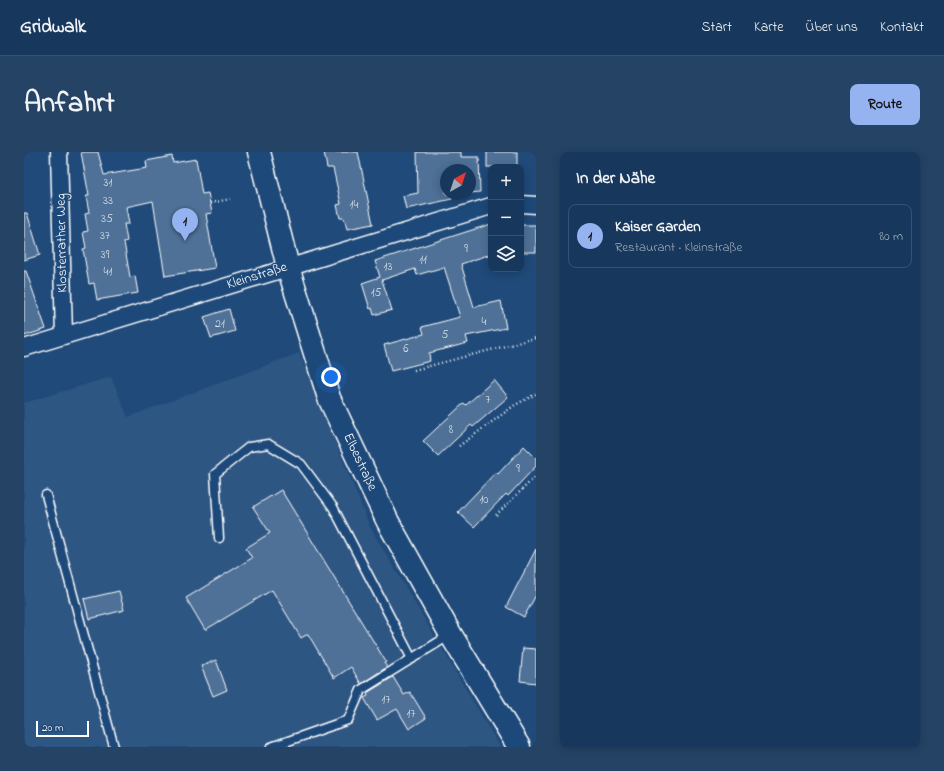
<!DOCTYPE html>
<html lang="de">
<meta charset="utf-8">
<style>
body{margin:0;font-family:"Indie Flower",sans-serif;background:#244365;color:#f1f3f6}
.controls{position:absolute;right:12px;top:12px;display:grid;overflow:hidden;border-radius:8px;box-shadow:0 2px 10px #0003}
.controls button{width:36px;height:36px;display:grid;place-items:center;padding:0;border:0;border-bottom:1px solid #365272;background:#17385c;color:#f1f3f6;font:20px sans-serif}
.compass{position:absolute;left:416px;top:12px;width:36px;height:36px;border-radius:50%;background:#17385c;box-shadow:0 2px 10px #0003;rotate:39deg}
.scale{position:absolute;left:12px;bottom:10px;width:53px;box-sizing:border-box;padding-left:4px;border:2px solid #fff;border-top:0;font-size:11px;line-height:14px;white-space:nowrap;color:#fff;-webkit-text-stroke:3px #1f4a7a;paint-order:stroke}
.you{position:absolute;left:307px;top:225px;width:14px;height:14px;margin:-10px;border:3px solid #fff;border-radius:50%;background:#1a73e8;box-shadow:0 0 0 6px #1a73e833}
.badge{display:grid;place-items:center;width:26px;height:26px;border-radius:50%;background:#95b2f1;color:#111;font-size:13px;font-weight:700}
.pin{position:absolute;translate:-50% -33px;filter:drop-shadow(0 1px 2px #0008)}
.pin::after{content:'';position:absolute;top:21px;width:14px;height:12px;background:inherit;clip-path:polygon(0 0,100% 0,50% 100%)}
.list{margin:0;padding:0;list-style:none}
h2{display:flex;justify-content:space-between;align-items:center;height:52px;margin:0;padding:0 16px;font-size:17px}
h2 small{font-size:13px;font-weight:400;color:#9eacbb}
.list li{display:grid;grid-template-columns:26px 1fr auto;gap:12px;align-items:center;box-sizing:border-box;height:64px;margin:0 8px 8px;padding:0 8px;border:1px solid #365272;border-radius:8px}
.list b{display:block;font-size:15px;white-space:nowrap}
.list p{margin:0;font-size:13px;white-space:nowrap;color:#9eacbb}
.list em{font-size:13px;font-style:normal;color:#9eacbb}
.icon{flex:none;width:22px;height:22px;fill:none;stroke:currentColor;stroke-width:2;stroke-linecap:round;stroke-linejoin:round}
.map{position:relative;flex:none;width:512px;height:595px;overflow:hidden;border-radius:8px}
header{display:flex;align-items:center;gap:24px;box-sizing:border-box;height:56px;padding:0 20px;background:#17385c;border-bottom:1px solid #365272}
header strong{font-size:19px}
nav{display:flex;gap:22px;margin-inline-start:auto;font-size:14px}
.intro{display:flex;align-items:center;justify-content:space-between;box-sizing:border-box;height:96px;padding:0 24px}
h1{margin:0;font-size:28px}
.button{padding:10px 18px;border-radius:8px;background:#95b2f1;color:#111;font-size:14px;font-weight:700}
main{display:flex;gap:24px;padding:0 24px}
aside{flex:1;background:#17385c;border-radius:8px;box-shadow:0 2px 10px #0003}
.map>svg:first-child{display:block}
</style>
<header>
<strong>Gridwalk</strong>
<nav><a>Start</a><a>Karte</a><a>Über uns</a><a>Kontakt</a></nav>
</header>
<div class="intro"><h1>Anfahrt</h1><a class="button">Route</a></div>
<main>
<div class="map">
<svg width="512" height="595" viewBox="0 0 512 595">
<rect width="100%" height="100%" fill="#1f4a7a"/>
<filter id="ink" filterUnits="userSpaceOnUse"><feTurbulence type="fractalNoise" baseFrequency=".025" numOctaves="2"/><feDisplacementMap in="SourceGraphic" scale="8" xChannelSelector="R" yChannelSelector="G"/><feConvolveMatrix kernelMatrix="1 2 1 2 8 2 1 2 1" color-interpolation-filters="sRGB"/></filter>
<g filter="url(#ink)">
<path fill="#2e5683" d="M 275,201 L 346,375 L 476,595 L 0,595 L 0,251 L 87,225 L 104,265 Z"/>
<g fill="#507197" stroke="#fff">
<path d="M 57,0 L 74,0 L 80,23 L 123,16 L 122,9 L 148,4 L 149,11 L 172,7 L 178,42 L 184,41 L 188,61 L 182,62 L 191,116 L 141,124 L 129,49 L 102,55 L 105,72 L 100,72 L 103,89 L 100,90 L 106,125 L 111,124 L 114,141 L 73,148 L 70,131 L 65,132 L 59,97 L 62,96 L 59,80 L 64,79 L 61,62 L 65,61 L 62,44 L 65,44 Z"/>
<path d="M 300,0 L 334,0 L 349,72 L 323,77 L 320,66 L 316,66 L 313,53 L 317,52 L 309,16 L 303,16 Z"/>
<path d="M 393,0 L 437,0 L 437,5 L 455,5 L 456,40 L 446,41 L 446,18 L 422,18 L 422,42 L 428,42 L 428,47 L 382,57 L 379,44 L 394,41 Z"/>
<rect x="463" y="0" width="30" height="15"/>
<path d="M 0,61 L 3,61 L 16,103 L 0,108 Z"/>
<path d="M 467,72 L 467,102 L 437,112 L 450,155 L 477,149 L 482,176 L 442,184 L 444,191 L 405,201 L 406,209 L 367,219 L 360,193 L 400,182 L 398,175 L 436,165 L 420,115 L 393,123 L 391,117 L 358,128 L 368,158 L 350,163 L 348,156 L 346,157 L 338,131 L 356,125 L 351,109 Z"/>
<rect x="497" y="73" width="15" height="27"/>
<path d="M 0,119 L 2,119 L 22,177 L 0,184 Z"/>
<path d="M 205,157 L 211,179 L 187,186 L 180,165 Z"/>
<path d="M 470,228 L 484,245 L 449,275 L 447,273 L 414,304 L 399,289 L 440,251 L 442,253 Z"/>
<path d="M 500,294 L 512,306 L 512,314 L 484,344 L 482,342 L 450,375 L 434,360 L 472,320 L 474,322 Z"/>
<path d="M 257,338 L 362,510 L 360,511 L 363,515 L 337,532 L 327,515 L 310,526 L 284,482 L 277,486 L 248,438 L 181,478 L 162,446 L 228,406 L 222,396 L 246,381 L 229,355 Z"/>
<path d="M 512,397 L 512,443 L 500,465 L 482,455 Z"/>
<path d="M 95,439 L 100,458 L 65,467 L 60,447 Z"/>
<path d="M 499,496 L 512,497 L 512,531 L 496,529 Z"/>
<path d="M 192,508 L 203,538 L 189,544 L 177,514 Z"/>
<path d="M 369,525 L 380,543 L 386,540 L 402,566 L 385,577 L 373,557 L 353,568 L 340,546 L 344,544 L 343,541 Z"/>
</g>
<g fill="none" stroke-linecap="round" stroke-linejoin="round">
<g stroke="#fff" stroke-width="11">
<g id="lane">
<path d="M 22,343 L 90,595"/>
<path d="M 195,386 L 191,322 L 225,295 L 244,292 L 277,312 L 309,355 L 388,507"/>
<path d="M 247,595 L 324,568 L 337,538 L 426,483"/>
</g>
</g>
<g stroke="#fff" stroke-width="19">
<g id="street">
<path d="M 35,0 L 40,183"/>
<path d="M 497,52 L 512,53"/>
<path d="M 0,196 L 467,54"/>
</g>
</g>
<g stroke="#fff" stroke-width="25">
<path id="secondary" d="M 235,0 L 264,115 L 305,246 L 364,370 L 427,483 L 495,595"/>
</g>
<g stroke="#fff" stroke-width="2.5" stroke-dasharray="1 3" stroke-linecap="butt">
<path d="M 186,51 L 206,47"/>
<path d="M 390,218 L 512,186"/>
<path d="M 435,294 L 491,253 L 512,242"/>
<path d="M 472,363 L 512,324"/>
</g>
<use href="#lane" stroke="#1f4a7a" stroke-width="8"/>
<use href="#street" stroke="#1f4a7a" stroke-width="16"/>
<use href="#secondary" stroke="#1f4a7a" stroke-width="22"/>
</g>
</g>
<g text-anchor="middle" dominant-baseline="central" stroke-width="3" stroke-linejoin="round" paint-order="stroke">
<g font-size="12" fill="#d3dce5">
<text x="84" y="31">31</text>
<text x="84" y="49">33</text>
<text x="330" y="53">14</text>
<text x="83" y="67">35</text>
<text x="81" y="84">37</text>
<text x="442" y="97">9</text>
<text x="81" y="103">39</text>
<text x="399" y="108">11</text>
<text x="364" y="115">13</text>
<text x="84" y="120">41</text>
<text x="352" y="141">15</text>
<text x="460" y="170">4</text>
<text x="196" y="172">21</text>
<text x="421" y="183">5</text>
<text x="382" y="197">6</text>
<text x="464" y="248">7</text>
<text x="427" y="278">8</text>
<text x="494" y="317">9</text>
<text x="460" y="348">10</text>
<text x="362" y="548">17</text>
<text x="387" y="562">17</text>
</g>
<g font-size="14" fill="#fff" stroke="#1f4a7a">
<text transform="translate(38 91) rotate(-91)">Klosterrather Weg</text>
<text transform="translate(233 124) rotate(-17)">Kleinstraße</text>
<text transform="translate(336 310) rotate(65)">Elbestraße</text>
</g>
</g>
</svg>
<div class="controls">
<button>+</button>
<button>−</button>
<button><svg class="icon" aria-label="layers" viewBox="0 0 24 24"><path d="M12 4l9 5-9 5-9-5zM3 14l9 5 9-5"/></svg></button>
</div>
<svg class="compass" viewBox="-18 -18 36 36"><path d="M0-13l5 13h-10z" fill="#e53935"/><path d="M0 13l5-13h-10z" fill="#9eacbb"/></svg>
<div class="scale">20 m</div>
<div class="you"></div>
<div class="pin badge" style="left:161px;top:89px">1</div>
</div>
<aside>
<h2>In der Nähe<small></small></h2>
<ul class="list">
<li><span class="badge">1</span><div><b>Kaiser Garden</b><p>Restaurant · Kleinstraße</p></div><em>80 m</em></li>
</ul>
</aside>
</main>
